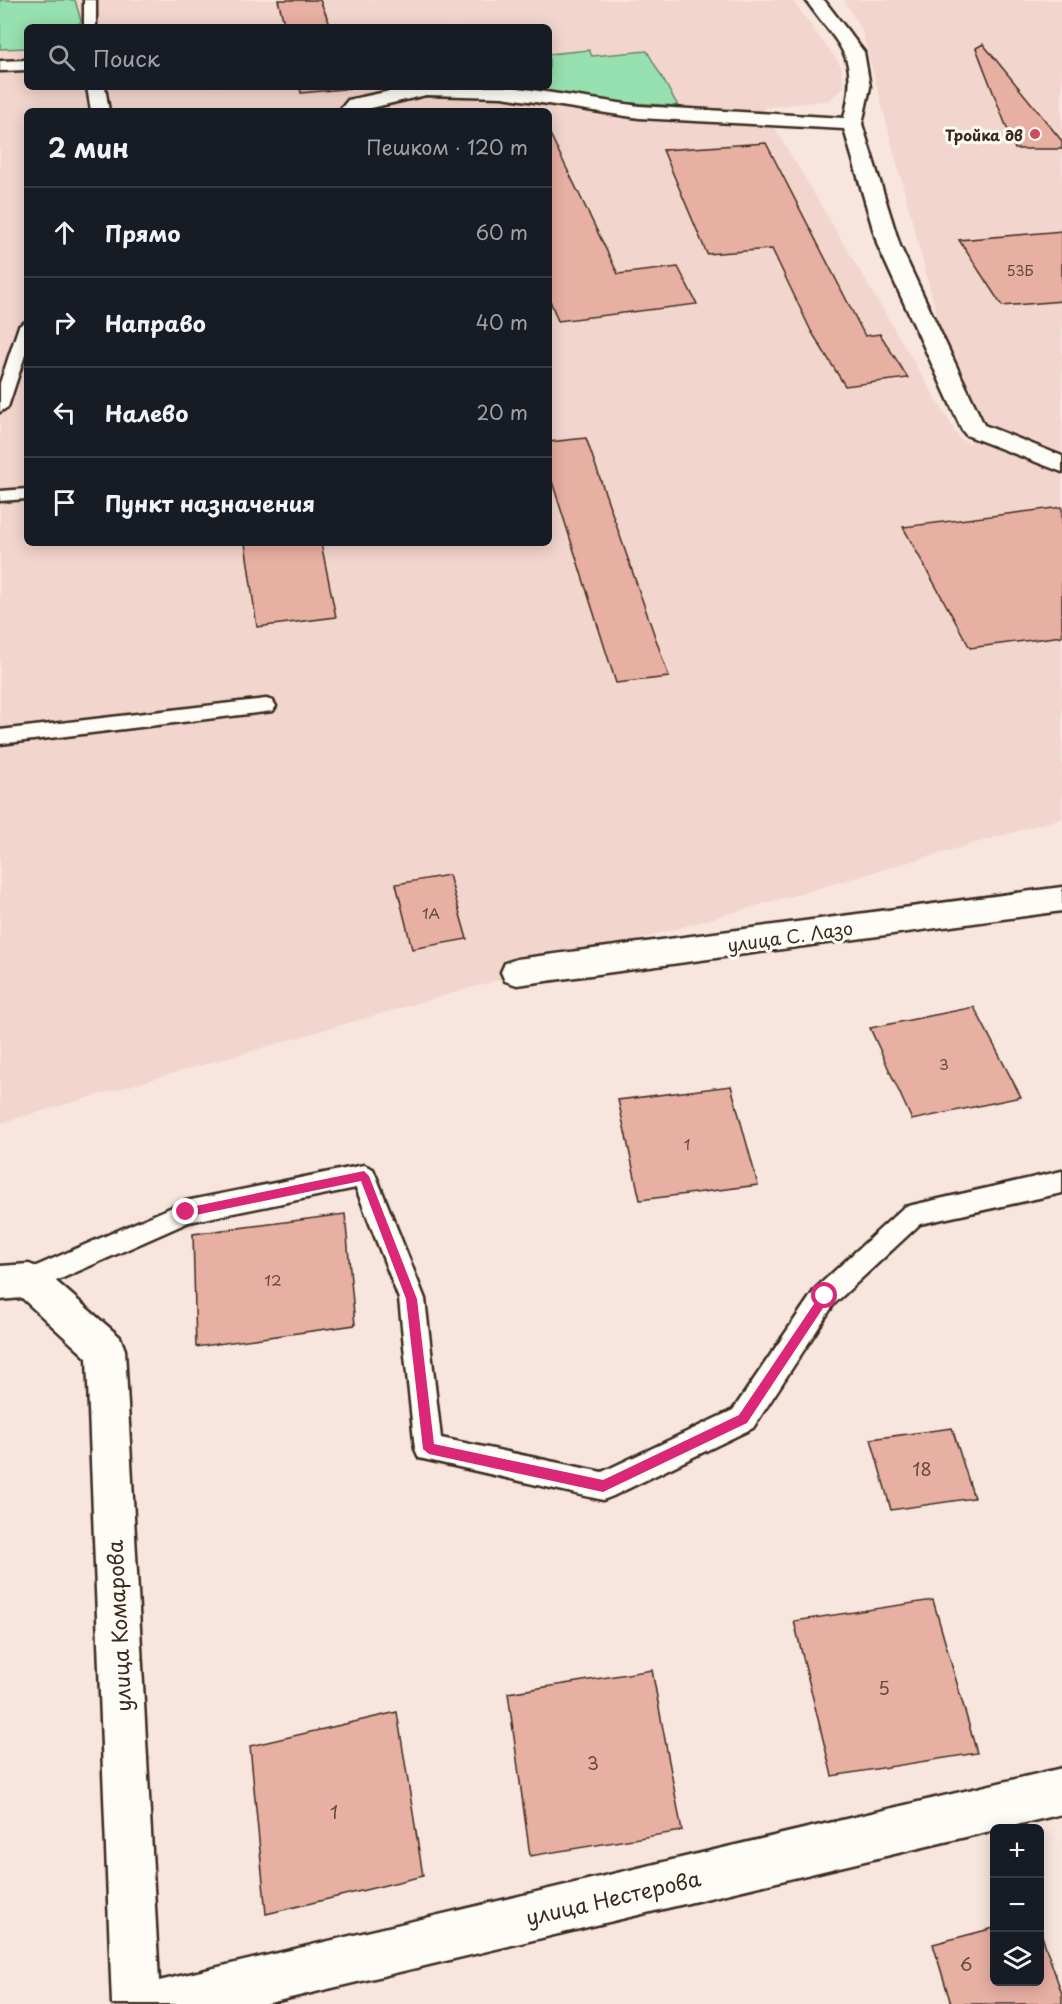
<!DOCTYPE html>
<html lang="ru">
<meta charset="utf-8">
<style>
body{margin:0;font-family:"Playpen Sans",sans-serif;background:#242831;color:#f1f3f6}
.controls{position:absolute;right:18px;bottom:18px;display:grid;overflow:hidden;border-radius:9px;box-shadow:0 3px 15px #0003}
.controls button{width:54px;height:54px;display:grid;place-items:center;padding:0;border:0;border-bottom:2px solid #363941;background:#171b24;color:#f1f3f6;font:30px sans-serif}
.stop{position:absolute;width:18px;height:18px;margin:-14px;border:4px solid #db2777;border-radius:50%;background:#fff}
.stop.end{background:#db2777;border-color:#fff;box-shadow:0 2px 6px #0008}
.list{margin:0;padding:0;list-style:none}
h2{display:flex;justify-content:space-between;align-items:center;height:78px;margin:0;padding:0 24px;font-size:26px}
h2 small{font-size:20px;font-weight:400;color:#9ea1a6}
.list li{display:grid;grid-template-columns:39px 1fr auto;gap:18px;align-items:center;box-sizing:border-box;height:90px;padding:0 24px;border-top:2px solid #363941}
.list b{display:block;font-size:22px;white-space:nowrap}
.list em{font-size:20px;font-style:normal;color:#9ea1a6}
.icon{flex:none;width:33px;height:33px;fill:none;stroke:currentColor;stroke-width:2;stroke-linecap:round;stroke-linejoin:round}
.map{position:relative;flex:none;width:1062px;height:2004px;overflow:hidden}
.search{position:absolute;background:#171b24;box-shadow:0 3px 15px #0003;left:24px;top:24px;width:528px;height:66px;display:flex;align-items:center;gap:15px;box-sizing:border-box;padding:0 21px;border-radius:9px;color:#9ea1a6;font-size:22px}
.panel{position:absolute;background:#171b24;box-shadow:0 3px 15px #0003;left:24px;top:108px;width:528px;height:438px;border-radius:9px}
.map>svg:first-child{display:block}
</style>
<div class="map">
<svg width="1062" height="2004" viewBox="0 0 1062 2004">
<rect width="100%" height="100%" fill="#f7e5de"/>
<filter id="ink" filterUnits="userSpaceOnUse"><feTurbulence type="fractalNoise" baseFrequency=".0167" numOctaves="2"/><feDisplacementMap in="SourceGraphic" scale="12" xChannelSelector="R" yChannelSelector="G"/><feConvolveMatrix kernelMatrix="1 2 1 2 8 2 1 2 1" color-interpolation-filters="sRGB"/></filter>
<g filter="url(#ink)">
<path fill="#f2d5cc" fill-rule="evenodd" d="M 0,0 L 792,0 L 841,66 L 844,87 L 829,100 L 763,108 L 959,438 L 971,444 L 862,30 L 844,0 L 1062,0 L 1062,818 L 0,1123 ZM 27,27 L 549,27 L 549,87 L 27,87 ZM 27,111 L 549,111 L 549,543 L 27,543 Z"/>
<g fill="#97e0b0" stroke="#698567" stroke-width="1.5">
<path d="M 0,0 L 75,0 L 81,21 L 76,27 L 27,27 L 27,48 L 0,49 Z"/>
<path d="M 589,50 L 592,56 L 647,51 L 678,106 L 616,102 L 504,87 L 549,87 L 549,54 Z"/>
</g>
<g fill="#e8afa3" stroke="#3b2a1e" stroke-width="1.5">
<path d="M 278,0 L 320,0 L 331,27 L 285,27 Z"/>
<path d="M 983,44 L 1062,141 L 1062,149 L 1015,149 L 976,48 Z"/>
<path d="M 300,87 L 354,87 L 354,88 L 301,93 Z"/>
<path d="M 549,132 L 618,274 L 678,267 L 697,304 L 558,321 L 549,298 Z"/>
<path d="M 766,143 L 865,336 L 880,334 L 908,378 L 845,386 L 811,331 L 772,249 L 707,254 L 663,150 Z"/>
<path d="M 1062,231 L 1062,301 L 1002,306 L 959,240 Z"/>
<path d="M 586,438 L 669,677 L 616,683 L 549,472 L 549,442 Z"/>
<path d="M 1062,507 L 1062,636 L 970,648 L 903,527 Z"/>
<path d="M 245,543 L 321,543 L 336,617 L 257,627 Z"/>
<path d="M 449,875 L 467,939 L 412,949 L 396,884 Z"/>
<path d="M 974,1007 L 1021,1097 L 912,1120 L 870,1028 Z"/>
<path d="M 731,1086 L 758,1185 L 640,1200 L 618,1100 Z"/>
<path d="M 345,1214 L 355,1325 L 196,1347 L 193,1234 Z"/>
<path d="M 952,1428 L 974,1498 L 891,1510 L 871,1439 Z"/>
<path d="M 933,1600 L 977,1753 L 832,1776 L 794,1621 Z"/>
<path d="M 652,1670 L 682,1831 L 530,1856 L 508,1693 Z"/>
<path d="M 397,1712 L 423,1876 L 266,1914 L 250,1746 Z"/>
<path d="M 994,1928 L 994,1982 L 1040,1982 L 1040,1930 L 1062,1994 L 1062,2004 L 951,2004 L 933,1944 Z"/>
</g>
<g fill="none" stroke-linecap="round" stroke-linejoin="round">
<g stroke="#3b2a1e" stroke-width="5">
<g id="lane">
<rect x="84" y="0" width="12" height="27"/>
<path d="M 27,321 L 27,349 L 8,407 L 0,412 L 0,383 L 19,326 Z"/>
<path d="M 27,489 L 27,499 L 0,501 L 0,491 Z"/>
<path d="M 266,699 L 273,701 L 276,706 L 273,711 L 0,744 L 0,730 Z"/>
<path d="M 364,1165 L 373,1169 L 376,1176 L 425,1299 L 441,1438 L 602,1472 L 733,1410 L 816,1288 L 904,1207 L 1062,1171 L 1062,1193 L 920,1224 L 834,1304 L 753,1428 L 613,1496 L 603,1500 L 419,1458 L 415,1449 L 399,1299 L 356,1188 L 189,1222 L 29,1293 L 20,1289 L 16,1281 L 20,1273 L 186,1201 Z"/>
</g>
</g>
<g stroke="#3b2a1e" stroke-width="5">
<g id="street">
<path d="M 806,0 L 824,0 L 864,52 L 870,87 L 862,124 L 900,246 L 984,425 L 1062,456 L 1062,472 L 966,435 L 962,430 L 878,246 L 844,129 L 639,118 L 502,97 L 426,95 L 359,111 L 339,111 L 348,100 L 409,87 L 512,87 L 639,106 L 844,118 C 860,53 840,49 806,0 Z"/>
<path d="M 27,60 L 27,70 L 0,71 L 0,61 Z"/>
<path d="M 87,87 L 105,87 L 109,111 L 91,111 Z"/>
<path d="M 1062,887 L 1062,911 L 517,985 L 505,981 L 501,972 L 505,963 L 517,959 Z"/>
<path d="M 29,1264 L 42,1269 L 120,1337 L 125,1350 L 159,1981 L 1062,1768 L 1062,1814 L 265,2004 L 112,2004 L 87,1358 L 22,1298 L 0,1300 L 0,1266 Z"/>
</g>
</g>
<use href="#lane" fill="#fdfcf7" fill-rule="evenodd"/>
<use href="#street" fill="#fdfcf7" fill-rule="evenodd"/>
</g>
</g>
<path fill="#db2777" d="M 364,1171 L 369,1176 L 417,1299 L 434,1444 L 603,1480 L 739,1415 L 822,1292 L 829,1292 L 831,1296 L 747,1423 L 603,1492 L 429,1454 L 423,1449 L 406,1299 L 361,1181 L 186,1217 L 181,1212 L 186,1208 Z"/>
<circle fill="#d1495b" stroke="#fdfcf7" stroke-width="2" cx="1035" cy="134" r="6"/>
<g text-anchor="middle" dominant-baseline="central" stroke-width="6" stroke-linejoin="round" paint-order="stroke">
<g font-size="14" fill="#664b3f">
<text x="1020" y="270">53Б</text>
</g>
<g font-size="15" font-weight="bold" fill="#3b2a1e" stroke="#fdfcf7" text-anchor="end">
<text x="1023" y="134">Тройка дв</text>
</g>
<g font-size="15" fill="#664b3f">
<text x="431" y="912">1А</text>
<text x="944" y="1063">3</text>
<text x="687" y="1143">1</text>
<text x="273" y="1279">12</text>
</g>
<g font-size="18" fill="#3b2a1e" stroke="#fdfcf7">
<text transform="translate(790 936) rotate(-8)">улица С. Лазо</text>
</g>
<g font-size="18" fill="#664b3f">
<text x="922" y="1468">18</text>
<text x="884" y="1687">5</text>
<text x="593" y="1762">3</text>
<text x="334" y="1811">1</text>
<text x="966" y="1963">6</text>
</g>
<g font-size="21" fill="#3b2a1e" stroke="#fdfcf7">
<text transform="translate(118 1626) rotate(-93)">улица Комарова</text>
<text transform="translate(613 1897) rotate(-13)">улица Нестерова</text>
</g>
</g>
</svg>
<div class="controls">
<button>+</button>
<button>−</button>
<button><svg class="icon" aria-label="layers" viewBox="0 0 24 24"><path d="M12 4l9 5-9 5-9-5zM3 14l9 5 9-5"/></svg></button>
</div>
<div class="stop" style="left:825px;top:1296px"></div>
<div class="stop end" style="left:186px;top:1212px"></div>
<div class="search"><svg class="icon" aria-label="search" viewBox="0 0 24 24"><circle cx="10" cy="10" r="6"/><path d="M15 15l6 6"/></svg>Поиск</div>
<section class="panel">
<h2>2 мин<small>Пешком · 120 m</small></h2>
<ul class="list">
<li><svg class="icon" aria-label="ahead" viewBox="0 0 24 24"><path d="M12 20V5M6 11l6-6 6 6"/></svg><div><b>Прямо</b></div><em>60 m</em></li>
<li><svg class="icon" aria-label="right" viewBox="0 0 24 24"><path d="M7 20v-9h11M14 6l5 5-5 5"/></svg><div><b>Направо</b></div><em>40 m</em></li>
<li><svg class="icon" aria-label="left" viewBox="0 0 24 24"><path d="M17 20v-9H6M10 6l-5 5 5 5"/></svg><div><b>Налево</b></div><em>20 m</em></li>
<li><svg class="icon" aria-label="arrive" viewBox="0 0 24 24"><path d="M6 21V4h12l-3 4 3 4H6"/></svg><div><b>Пункт назначения</b></div></li>
</ul>
</section>
</div>
